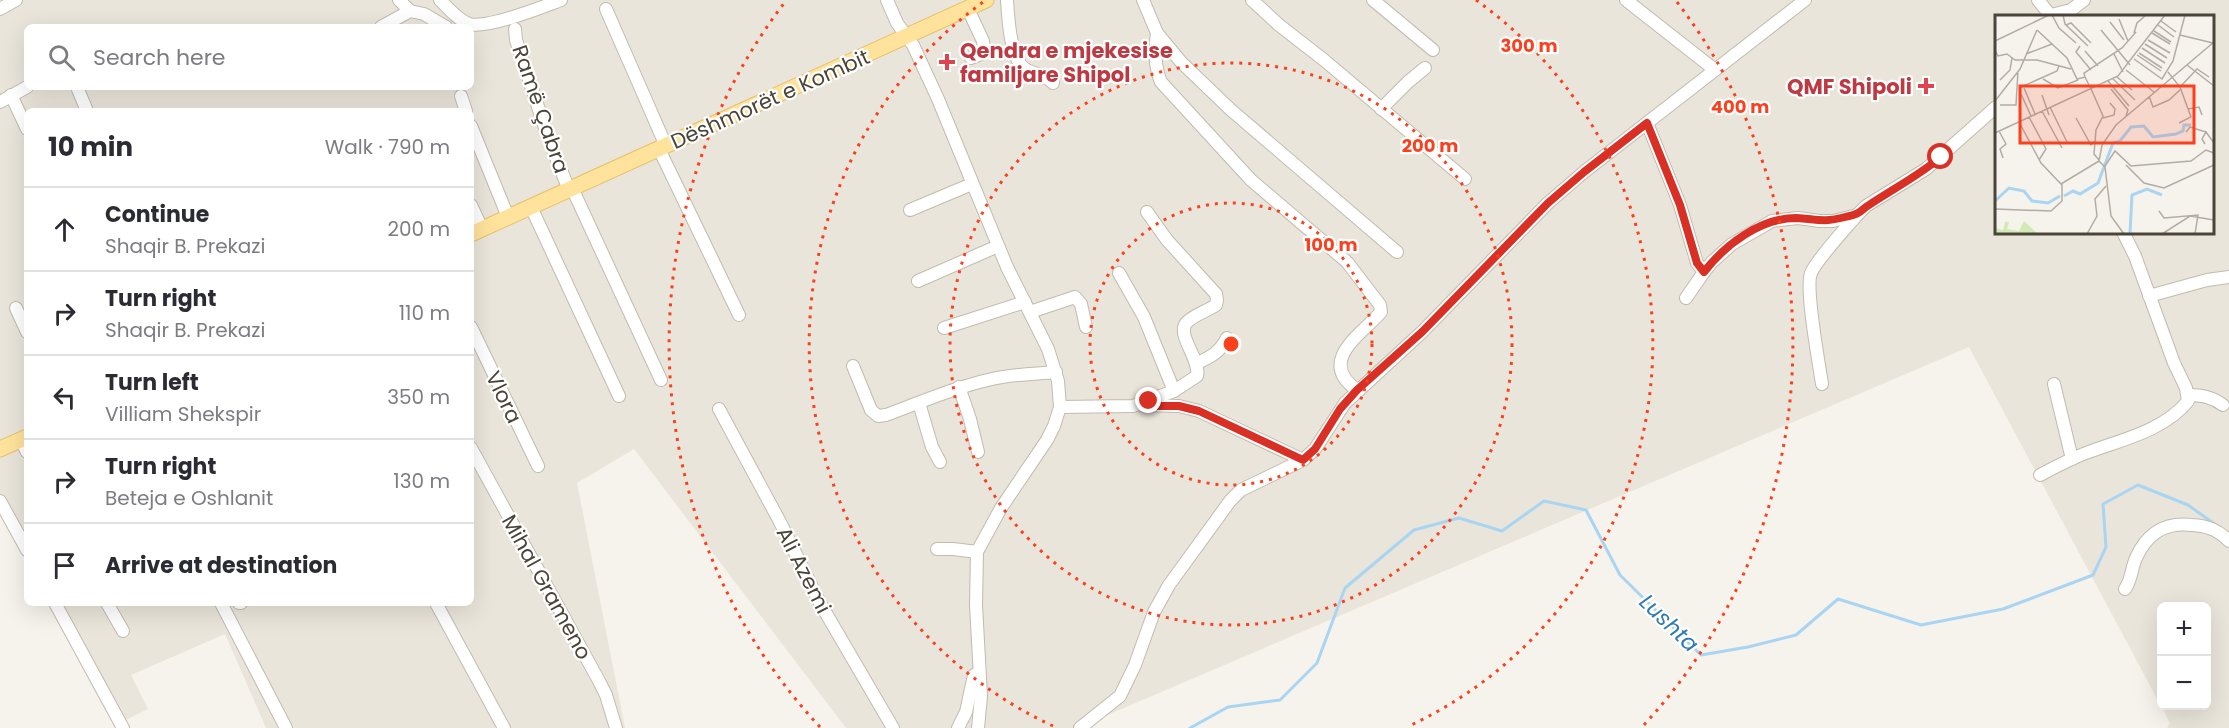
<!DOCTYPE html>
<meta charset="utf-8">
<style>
body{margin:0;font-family:Poppins,sans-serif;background:#f7f7f7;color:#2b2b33}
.controls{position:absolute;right:18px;bottom:18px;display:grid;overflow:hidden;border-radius:9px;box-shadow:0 6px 24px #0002}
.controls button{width:54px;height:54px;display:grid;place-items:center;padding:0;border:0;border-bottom:2px solid #e1e1e2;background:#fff;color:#2b2b33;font:30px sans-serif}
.stop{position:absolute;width:18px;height:18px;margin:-14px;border:4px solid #d93025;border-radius:50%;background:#fff}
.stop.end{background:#d93025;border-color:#fff;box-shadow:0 2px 6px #0008}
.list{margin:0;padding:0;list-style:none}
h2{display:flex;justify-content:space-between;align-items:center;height:78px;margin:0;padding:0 24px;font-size:26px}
h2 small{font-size:20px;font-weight:400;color:#7c7c81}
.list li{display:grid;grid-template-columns:39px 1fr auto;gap:18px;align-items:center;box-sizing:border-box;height:84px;padding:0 24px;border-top:2px solid #e1e1e2}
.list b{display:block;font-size:22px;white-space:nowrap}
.list p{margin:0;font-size:20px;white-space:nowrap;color:#7c7c81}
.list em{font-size:20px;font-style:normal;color:#7c7c81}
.icon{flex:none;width:33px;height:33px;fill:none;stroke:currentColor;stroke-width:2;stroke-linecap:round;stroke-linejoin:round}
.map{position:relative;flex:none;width:2229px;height:728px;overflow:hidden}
.search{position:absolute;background:#fff;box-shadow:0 6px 24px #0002;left:24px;top:24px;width:450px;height:66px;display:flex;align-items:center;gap:15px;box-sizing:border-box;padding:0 21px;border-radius:9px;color:#7c7c81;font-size:22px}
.panel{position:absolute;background:#fff;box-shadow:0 6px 24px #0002;left:24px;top:108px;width:450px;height:498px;border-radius:9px}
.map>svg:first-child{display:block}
</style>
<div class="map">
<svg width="2229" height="728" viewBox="0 0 2229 728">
<rect width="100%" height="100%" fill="#f6f3ec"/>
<path fill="#eae5da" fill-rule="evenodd" d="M 0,0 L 2229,0 L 2229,728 L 2167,728 L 2170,723 L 1969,347 L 1077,728 L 846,728 L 634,449 L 577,483 L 625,728 L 266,728 L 225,634 L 131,675 L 148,709 L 115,725 L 49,603 L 471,603 L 471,111 L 27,111 L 27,561 L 0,511 ZM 1996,16 L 2212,16 L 2212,232 L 1996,232 ZM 27,27 L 471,27 L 471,87 L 27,87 ZM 2162,606 L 2206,606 L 2206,706 L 2162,706 Z"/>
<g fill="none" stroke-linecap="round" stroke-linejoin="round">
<path stroke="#a9d4f2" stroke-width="3" d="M 1190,728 L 1228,707 L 1280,700 L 1317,663 L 1345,588 L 1414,530 L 1459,518 L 1502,531 L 1544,501 L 1586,510 L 1620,575 L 1701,655 L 1748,647 L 1796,635 L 1838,599 L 1921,625 L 2003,609 L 2093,575 L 2106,547 L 2103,504 L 2138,485 L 2188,505 L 2216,525"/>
<g stroke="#c2bbae" stroke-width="14">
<g id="minor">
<path d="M 399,0 L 410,11"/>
<path d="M 440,0 C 448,8 458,20 469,24 C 488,29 542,7 561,0"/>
<path d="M 887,0 L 897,23 L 913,45 L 938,99 L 1007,267 L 1048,349 L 1058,381 L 1060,407 L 1054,426 L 1047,440 L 1001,508 L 977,552 L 976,605 L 981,696 L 978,728"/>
<path d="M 1007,0 C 1008,16 1010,58 1024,68 C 1033,75 1044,73 1053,83"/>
<path d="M 1143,0 L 1157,33 L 1181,62 L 1231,110 L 1397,252"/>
<path d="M 1252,0 L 1279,25 L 1324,60 L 1465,179"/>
<path d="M 1373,0 L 1433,50"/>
<path d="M 1626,0 L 1715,70"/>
<path d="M 2038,0 L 2051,16"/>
<path d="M 0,9 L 16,0"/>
<path d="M 606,9 L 666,146"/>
<path d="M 968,9 L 983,41 L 984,49 L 981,54 L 971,58"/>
<path d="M 2051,15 L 2071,10 L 2084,0"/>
<path d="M 381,27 L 410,11 L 424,14 L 446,27"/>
<path d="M 515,29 L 516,40 L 548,137 L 569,190"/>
<path d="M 1157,33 C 1155,50 1154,65 1161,82 L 1251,180 L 1347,262 L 1380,305 L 1381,312 C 1362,334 1316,361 1357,390"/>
<path d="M 77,87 L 87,111"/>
<path d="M 11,95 L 27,129"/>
<path d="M 461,96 L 466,111"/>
<path d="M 0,102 L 27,87"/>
<path d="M 1381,109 L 1408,82 L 1425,68"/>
<path d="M 1647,123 L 1680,205 L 1697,263 L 1704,272 L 1712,262 L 1732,244 L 1772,221 L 1798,218 L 1820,221 L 1833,221 L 1857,215 L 1866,206 L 1926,169 L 1996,107"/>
<path d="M 471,126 L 508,217"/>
<path d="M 659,149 L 739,315"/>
<path d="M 572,188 L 661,380"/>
<path d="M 471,205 L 482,229"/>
<path d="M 531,207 L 619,396"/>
<path d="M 910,210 L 972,184"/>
<path d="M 1119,273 L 1144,317 L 1174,391"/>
<path d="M 918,281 L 998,246"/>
<path d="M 2149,296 L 2207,280 L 2229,277"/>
<path d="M 1686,298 L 1704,272"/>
<path d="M 16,308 L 27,332"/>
<path d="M 1030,312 L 1075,297 L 1081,304 L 1086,327"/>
<path d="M 471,327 L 538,466"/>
<path d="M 944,328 L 1025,302"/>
<path d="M 1197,363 C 1211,357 1220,352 1227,338"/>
<path d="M 853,366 L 871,410 L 878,416 L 886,415 C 921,402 956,387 992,379 C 1013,374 1035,374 1056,372"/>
<path d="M 1822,384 C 1819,364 1805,288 1811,273 C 1817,259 1846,228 1857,215"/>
<path d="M 2054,384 L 2072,459"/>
<path d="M 959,387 L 970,419 L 978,452"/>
<path d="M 2188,395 C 2202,395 2212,397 2223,405"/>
<path d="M 919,403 L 932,447 L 940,462"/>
<path d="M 1142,405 L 1179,406 L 1199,411 L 1303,460"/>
<path d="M 1060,407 L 1133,406 L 1174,391 L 1197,376 C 1201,359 1175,334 1187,322 C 1194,315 1207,311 1216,305 L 1217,300 L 1216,294 L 1167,240 L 1147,212"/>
<path d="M 719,409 L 780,522 L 820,603 L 893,728"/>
<path d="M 21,440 L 27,452"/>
<path d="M 471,448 L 599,681 L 606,695 L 616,728"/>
<path d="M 2040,475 C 2055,467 2070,459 2086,453 C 2120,440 2164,431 2188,401 L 2186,388 L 2174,363 L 2135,256 L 2123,232"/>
<path d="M 0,501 L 27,550"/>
<path d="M 937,549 L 953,549 L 977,552"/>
<path d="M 2125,589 C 2132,579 2131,569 2136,558 C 2147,533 2165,522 2192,525 C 2208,526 2218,530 2229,541"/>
<path d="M 55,603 L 123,728"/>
<path d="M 107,603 L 123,631"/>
<path d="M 221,603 L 286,728"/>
<path d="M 239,603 L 241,603"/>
<path d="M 436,603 L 504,728"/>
<path d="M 958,728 L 966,712 L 974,675"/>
<path d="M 1080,728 L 1120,696 L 1135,665 L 1154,612 L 1169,585 L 1230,501 L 1241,490 L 1303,460 L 1315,449 L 1345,403 L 1422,332 L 1548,203 L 1584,172 L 1805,0"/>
</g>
</g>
<g stroke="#e6c16a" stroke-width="17">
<g id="major">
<path d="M 471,234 L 986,0"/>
<path d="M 0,449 L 27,437"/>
</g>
</g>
<use href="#minor" stroke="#fff" stroke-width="12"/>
<use href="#major" stroke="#ffe39c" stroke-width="15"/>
</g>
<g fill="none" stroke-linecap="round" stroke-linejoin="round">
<path stroke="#d93025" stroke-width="8" d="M 1149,401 L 1140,404 L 1145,406 L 1179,406 L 1199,411 L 1303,460 L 1315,449 L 1340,409 L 1357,390 L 1422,332 L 1548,203 L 1584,172 L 1647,123 L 1680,205 L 1697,263 L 1704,272 C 1725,245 1760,218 1796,218 C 1817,219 1822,223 1845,217 C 1849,216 1855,215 1858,213 C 1862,211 1865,207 1869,205 C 1893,189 1918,176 1941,157"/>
</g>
<g fill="none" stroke="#fc3f1d" stroke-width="3" stroke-dasharray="3 6">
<circle cx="1231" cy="344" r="141"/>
<circle cx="1231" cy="344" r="281"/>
<path d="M1053 726A422 422 0 0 1 986 0M1476 0A422 422 0 0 1 1409 726"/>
<path d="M820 727A562 562 0 0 1 785 2M1677 2A562 562 0 0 1 1642 727"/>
</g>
<g fill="#e0444e" stroke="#fff" stroke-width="2">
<path d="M944 53h6v6h6v6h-6v6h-6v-6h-6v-6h6z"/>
<path d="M1923 77h6v6h6v6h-6v6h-6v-6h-6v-6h6z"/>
</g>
<g text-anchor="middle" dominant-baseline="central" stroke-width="4.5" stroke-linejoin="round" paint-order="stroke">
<g font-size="21" font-weight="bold" fill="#be3a42" stroke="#fff" text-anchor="start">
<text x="960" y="50">Qendra e mjekesise<tspan x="960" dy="24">familjare Shipol</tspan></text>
<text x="1912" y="86" text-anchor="end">QMF Shipoli</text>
</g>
<g font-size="21" fill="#4b4439" stroke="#fff">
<text transform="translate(770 99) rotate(-24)">Dëshmorët e Kombit</text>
<text transform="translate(541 109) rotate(71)">Ramë Çabra</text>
<text transform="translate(504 397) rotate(64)">Vlora</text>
<text transform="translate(804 570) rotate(63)">Ali Azemi</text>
<text transform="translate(547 587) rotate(61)">Mihal Grameno</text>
</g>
<g font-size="22" font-style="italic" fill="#2e7ab2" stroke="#fff">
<text transform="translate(1669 623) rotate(44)">Lushta</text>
</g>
</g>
<g transform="translate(1995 15)">
<rect width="219" height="219" fill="#f6f3ec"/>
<path d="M 29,206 L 43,219 L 0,219 L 0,213 L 8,215 L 10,207 L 14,207 L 12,214 L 24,216 Z" fill="#d2eab5"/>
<path fill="none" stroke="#a9d4f2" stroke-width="3" d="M 69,181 L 78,176 L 85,179 L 103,168 L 118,128 L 125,126 L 136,112 L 149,111 L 158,122 L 181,119 L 188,116 L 189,110 L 196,110M 0,186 L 14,173 L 29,176 L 37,186 L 53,188 L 65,181M 135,218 L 137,180 L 152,174 L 167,180"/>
<path fill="none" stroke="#b2ada4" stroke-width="1.5" d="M 57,0 L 64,13 L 81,28M 68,0 L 70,9 L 93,31M 124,4 L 133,26M 166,6 L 181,17M 115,7 L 129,25M 71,10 L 76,8 L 96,28M 163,10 L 179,22M 42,15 L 72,43 L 82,64 L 90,62 L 97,76 L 108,101 L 101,115 L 99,139 L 104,145M 106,15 L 135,50M 159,16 L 176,27M 139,18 L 142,8 L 151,0M 157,18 L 175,29M 185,20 L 218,28M 153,25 L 175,38M 0,26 L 54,0M 150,29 L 172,43M 85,31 L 81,37 L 96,55M 147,33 L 170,48M 0,35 L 3,41 L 12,39 L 20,45 L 42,45 L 76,54M 90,36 L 103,51M 144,38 L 167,53M 31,39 L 57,29M 119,39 L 128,57M 142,40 L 166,56M 139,44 L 167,64 L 178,46 L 190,0M 192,50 L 219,71M 131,55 L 159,77M 173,57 L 185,72 L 196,102 L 184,108M 90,62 L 89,58 L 127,33 L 141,17M 122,62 L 137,75M 48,64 L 63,73 L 83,65M 118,64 L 140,85M 5,65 L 15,55 L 17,43M 113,66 L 134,91M 185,72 L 202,54 L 214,62M 24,73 L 62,56 L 64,51M 29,73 L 40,99M 116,74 L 133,95 L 131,101M 26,79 L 36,101M 47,80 L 54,100M 154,81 L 158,92 L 174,85 L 186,74M 0,86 L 25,54 L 42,15M 5,90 L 21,90 L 23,56M 55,92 L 73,129M 193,94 L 204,92 L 207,100M 47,96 L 67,133M 34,102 L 51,134 L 44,145M 81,103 L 96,130 L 101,125M 108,103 L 119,100 L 120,94 L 115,88M 24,107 L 46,148 L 66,169 L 104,146M 4,116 L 11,129 L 5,134 L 8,143M 191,117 L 195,112 L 211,117M 0,118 L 123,61 L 170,0M 210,129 L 207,124 L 211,117 L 219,128M 104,146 L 107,130 L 121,110 L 219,27M 104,146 L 110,152 L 116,201 L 129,219M 131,150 L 149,168 L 169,173 L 219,150M 110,151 L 120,136 L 136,151 L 196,146 L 211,135 L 219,138M 0,194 L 56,196 L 67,186 L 67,169M 164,196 L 169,203 L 203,200 L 200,219M 92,219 L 102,201 L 100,184 L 111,171M 167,219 L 195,201 L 219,205"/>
<path fill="#fc3f1d" fill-opacity="0.15" stroke="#fc3f1d" stroke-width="3" d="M 25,71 L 199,71 L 199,128 L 25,128 Z"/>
<rect width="219" height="219" fill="none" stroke="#4b4439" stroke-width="3"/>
</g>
<circle cx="1231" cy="344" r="9" fill="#fc3f1d" stroke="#fff" stroke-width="3"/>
<g font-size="18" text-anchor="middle" font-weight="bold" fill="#fc3f1d" stroke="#fff" stroke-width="4.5" stroke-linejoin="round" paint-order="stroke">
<text x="1529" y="52">300 m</text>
<text x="1740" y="113">400 m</text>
<text x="1430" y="152">200 m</text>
<text x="1331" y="251">100 m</text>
</g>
</svg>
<div class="controls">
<button>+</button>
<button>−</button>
</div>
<div class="stop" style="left:1941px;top:157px"></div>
<div class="stop end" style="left:1149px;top:401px"></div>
<div class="search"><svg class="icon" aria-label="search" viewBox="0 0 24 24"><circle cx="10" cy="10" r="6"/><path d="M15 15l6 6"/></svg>Search here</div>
<section class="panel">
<h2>10 min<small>Walk · 790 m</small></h2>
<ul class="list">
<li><svg class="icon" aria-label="ahead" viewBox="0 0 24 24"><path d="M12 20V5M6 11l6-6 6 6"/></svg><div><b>Continue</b><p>Shaqir B. Prekazi</p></div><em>200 m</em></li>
<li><svg class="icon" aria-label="right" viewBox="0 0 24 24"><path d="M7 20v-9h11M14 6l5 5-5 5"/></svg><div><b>Turn right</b><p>Shaqir B. Prekazi</p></div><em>110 m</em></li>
<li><svg class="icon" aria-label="left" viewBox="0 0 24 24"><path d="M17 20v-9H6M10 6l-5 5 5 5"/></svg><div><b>Turn left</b><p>Villiam Shekspir</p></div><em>350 m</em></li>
<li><svg class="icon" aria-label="right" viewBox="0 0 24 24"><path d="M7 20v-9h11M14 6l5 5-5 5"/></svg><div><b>Turn right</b><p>Beteja e Oshlanit</p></div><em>130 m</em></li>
<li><svg class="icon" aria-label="arrive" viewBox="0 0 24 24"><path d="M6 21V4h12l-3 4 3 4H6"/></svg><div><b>Arrive at destination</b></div></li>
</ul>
</section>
</div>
